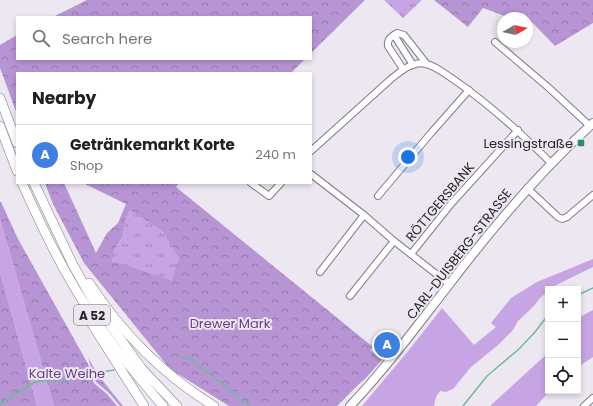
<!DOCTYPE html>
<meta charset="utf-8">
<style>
body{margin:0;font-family:Poppins,sans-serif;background:#f2f2f2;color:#202124}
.controls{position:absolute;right:12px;bottom:12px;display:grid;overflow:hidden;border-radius:0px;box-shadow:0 2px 6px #0003}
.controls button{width:36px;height:36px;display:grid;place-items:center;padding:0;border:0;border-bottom:1px solid #e0e0e0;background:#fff;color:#202124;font:20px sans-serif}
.compass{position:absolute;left:497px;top:12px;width:36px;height:36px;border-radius:50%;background:#fff;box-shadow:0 2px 6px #0003;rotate:81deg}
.you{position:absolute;left:408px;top:157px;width:14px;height:14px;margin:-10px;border:3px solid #fff;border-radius:50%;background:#1a73e8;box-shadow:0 0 0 6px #1a73e833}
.badge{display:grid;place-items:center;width:26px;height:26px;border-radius:50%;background:#0b8043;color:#fff;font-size:13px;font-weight:700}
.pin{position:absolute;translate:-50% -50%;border:2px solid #fff;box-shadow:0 1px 4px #0006}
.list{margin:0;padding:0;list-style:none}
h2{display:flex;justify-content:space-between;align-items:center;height:52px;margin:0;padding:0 16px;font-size:17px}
h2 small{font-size:13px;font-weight:400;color:#757577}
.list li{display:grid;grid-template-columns:26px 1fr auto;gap:12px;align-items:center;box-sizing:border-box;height:60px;padding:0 16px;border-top:1px solid #e0e0e0}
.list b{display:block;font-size:15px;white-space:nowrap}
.list p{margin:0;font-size:13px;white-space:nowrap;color:#757577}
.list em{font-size:13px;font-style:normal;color:#757577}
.icon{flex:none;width:22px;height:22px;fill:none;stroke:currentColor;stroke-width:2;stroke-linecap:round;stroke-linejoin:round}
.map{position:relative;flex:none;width:593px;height:406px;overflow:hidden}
.search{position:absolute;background:#fff;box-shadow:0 2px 6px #0003;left:16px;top:16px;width:296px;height:44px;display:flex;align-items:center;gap:10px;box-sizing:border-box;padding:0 14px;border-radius:0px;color:#757577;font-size:15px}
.panel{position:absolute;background:#fff;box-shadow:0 2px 6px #0003;left:16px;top:72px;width:296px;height:112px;border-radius:0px}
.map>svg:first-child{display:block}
</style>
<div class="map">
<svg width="593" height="406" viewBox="0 0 593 406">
<defs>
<pattern id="forest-crowns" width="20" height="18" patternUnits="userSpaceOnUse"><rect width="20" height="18" fill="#b795d4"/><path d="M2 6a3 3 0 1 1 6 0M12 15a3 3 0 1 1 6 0" fill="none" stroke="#9579ac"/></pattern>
<pattern id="park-tufts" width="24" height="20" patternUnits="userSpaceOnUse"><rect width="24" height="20" fill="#c7a5e4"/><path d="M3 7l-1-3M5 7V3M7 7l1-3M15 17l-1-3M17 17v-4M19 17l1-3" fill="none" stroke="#a286b9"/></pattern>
</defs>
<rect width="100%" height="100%" fill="#ece7f1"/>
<g fill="#c7a5e4">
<path d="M 0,219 L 54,406 L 37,406 L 0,272 Z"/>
<path d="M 593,259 L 593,267 L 548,289 L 548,291 L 540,298 L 534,306 L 518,321 L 513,330 L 498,345 L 471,367 L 453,389 L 446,392 L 440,391 L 436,397 L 434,406 L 362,406 L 409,350 L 442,308 L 474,345 L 496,327 L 491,323 L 511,298 L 537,282 Z"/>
<path d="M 593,310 L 593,357 L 578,367 L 578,318 Z"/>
<path d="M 548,353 L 548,391 L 550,391 L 536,406 L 490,406 Z"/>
</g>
<g fill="url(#forest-crowns)" fill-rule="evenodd">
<path d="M 87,0 L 365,0 L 311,53 L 311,17 L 53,17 Z"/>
<path d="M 434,0 L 593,0 L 593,23 L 555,46 L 523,13 L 517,18 L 510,18 L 483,8 L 468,27 Z"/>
<path d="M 17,35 L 17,59 L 305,59 L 291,73 L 17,73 L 17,114 L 0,68 L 0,45 Z"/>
<path d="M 45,183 L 64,183 L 96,253 L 107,233 L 118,223 L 126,204 L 83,183 L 179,183 L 176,187 L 373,347 L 370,350 L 382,360 L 365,379 L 359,384 L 337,406 L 229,406 L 170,369 L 84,263 L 53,204 ZM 126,217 L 123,264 L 112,261 L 115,255 L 114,251 L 123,236 Z"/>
<path d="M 0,202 L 1,202 L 18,239 L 88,364 L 94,383 L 107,394 L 117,406 L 54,406 L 0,219 Z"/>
<path d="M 0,272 L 37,406 L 0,406 Z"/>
<path d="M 88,358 L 98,375 L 123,406 L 120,406 L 109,393 L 96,382 Z"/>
</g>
<g fill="url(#park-tufts)">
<path d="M 384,0 L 422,0 L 403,18 Z"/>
<path d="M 130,210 L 163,231 L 179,258 L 172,281 L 123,264 L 112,262 L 115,255 L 114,251 L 123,236 L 126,217 Z"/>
</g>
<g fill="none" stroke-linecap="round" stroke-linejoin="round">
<g stroke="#6cbc99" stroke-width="1.5">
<path d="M 578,295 L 593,288"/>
<path d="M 180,356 L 188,357 L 250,406"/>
<path d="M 0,404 L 35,382 L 46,380 L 65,381 L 81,375 L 114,370"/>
<path d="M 463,406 L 487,376 L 519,349 L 535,332 L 548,315"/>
</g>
<g stroke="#817c85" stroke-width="8">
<g id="minor">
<path d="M 394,35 L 413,65"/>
<path d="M 495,42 L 549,88 L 590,126"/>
<path d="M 403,69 L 388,46 C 387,39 391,37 397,33 L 404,35 L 426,63"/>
<path d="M 311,151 L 391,79 C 400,72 413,60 426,64 C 436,66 445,74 453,79 C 489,104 520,132 551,163"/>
<path d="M 311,174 L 364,215 L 394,241 L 449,284"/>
<path d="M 251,183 L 269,196 L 281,183"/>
<path d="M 527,188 L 558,217 L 562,219 L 567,217 L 593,195"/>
<path d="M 378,196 L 431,133 L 469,90"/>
<path d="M 411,254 L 451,204 L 518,130"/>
<path d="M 320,272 L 364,215"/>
<path d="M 350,296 L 394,241"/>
<path d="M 584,406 L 593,398"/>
</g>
</g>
<g stroke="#817c85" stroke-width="10">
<path id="major" d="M 350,406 C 386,368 416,327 448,286 C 492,228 539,172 593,123"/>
</g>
<g stroke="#817c85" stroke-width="10">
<g id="highway">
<path d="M 0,98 L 17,143"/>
<path d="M 0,126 L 17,171"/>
<path d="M 22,183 C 42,227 63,272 90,312 C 112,345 137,376 163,406"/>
<path d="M 34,183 L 73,265 L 95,304 L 142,369 L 177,406"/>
<path d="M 89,283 C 122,333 163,375 214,406"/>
<path d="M 92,324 L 144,406"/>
</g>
</g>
<use href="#minor" stroke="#fff" stroke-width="6"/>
<use href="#major" stroke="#fff" stroke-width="8"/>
<use href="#highway" stroke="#fff" stroke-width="9"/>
</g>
<rect fill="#288d68" stroke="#ece7f1" stroke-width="1.5" x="577" y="139" width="8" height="8" rx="2"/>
<g text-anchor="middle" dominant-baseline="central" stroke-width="4" stroke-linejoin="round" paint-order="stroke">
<rect fill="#ece7f1" stroke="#625f65" stroke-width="1" x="74" y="305" width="36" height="20" rx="3"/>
<g font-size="12" font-weight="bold" fill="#272529">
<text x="92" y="315">A 52</text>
</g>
<g font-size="13" fill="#272529" stroke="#ece7f1" text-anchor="end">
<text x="573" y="143">Lessingstraße</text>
</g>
<g font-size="13" fill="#272529" stroke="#ece7f1">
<text transform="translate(440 202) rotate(-50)">RÖTTGERSBANK</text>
<text transform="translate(459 254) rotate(-52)">CARL-DUISBERG-STRASSE</text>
</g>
<g font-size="13" fill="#693d89" stroke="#ece7f1">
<text x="230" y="323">Drewer Mark</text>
<text x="67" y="373">Kalte Weihe</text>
</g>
</g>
</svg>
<div class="controls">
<button>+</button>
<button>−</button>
<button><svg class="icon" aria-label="locate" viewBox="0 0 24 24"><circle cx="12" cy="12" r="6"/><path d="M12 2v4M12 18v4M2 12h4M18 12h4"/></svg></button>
</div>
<svg class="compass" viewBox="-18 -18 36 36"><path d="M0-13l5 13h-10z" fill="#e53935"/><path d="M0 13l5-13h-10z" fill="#757577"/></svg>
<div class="you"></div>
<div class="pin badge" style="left:387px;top:345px;background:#3f7fe0">A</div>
<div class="search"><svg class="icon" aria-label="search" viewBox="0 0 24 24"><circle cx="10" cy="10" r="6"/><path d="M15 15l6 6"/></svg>Search here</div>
<section class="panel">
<h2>Nearby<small></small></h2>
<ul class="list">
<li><span class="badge" style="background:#3f7fe0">A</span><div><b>Getränkemarkt Korte</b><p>Shop</p></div><em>240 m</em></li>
</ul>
</section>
</div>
